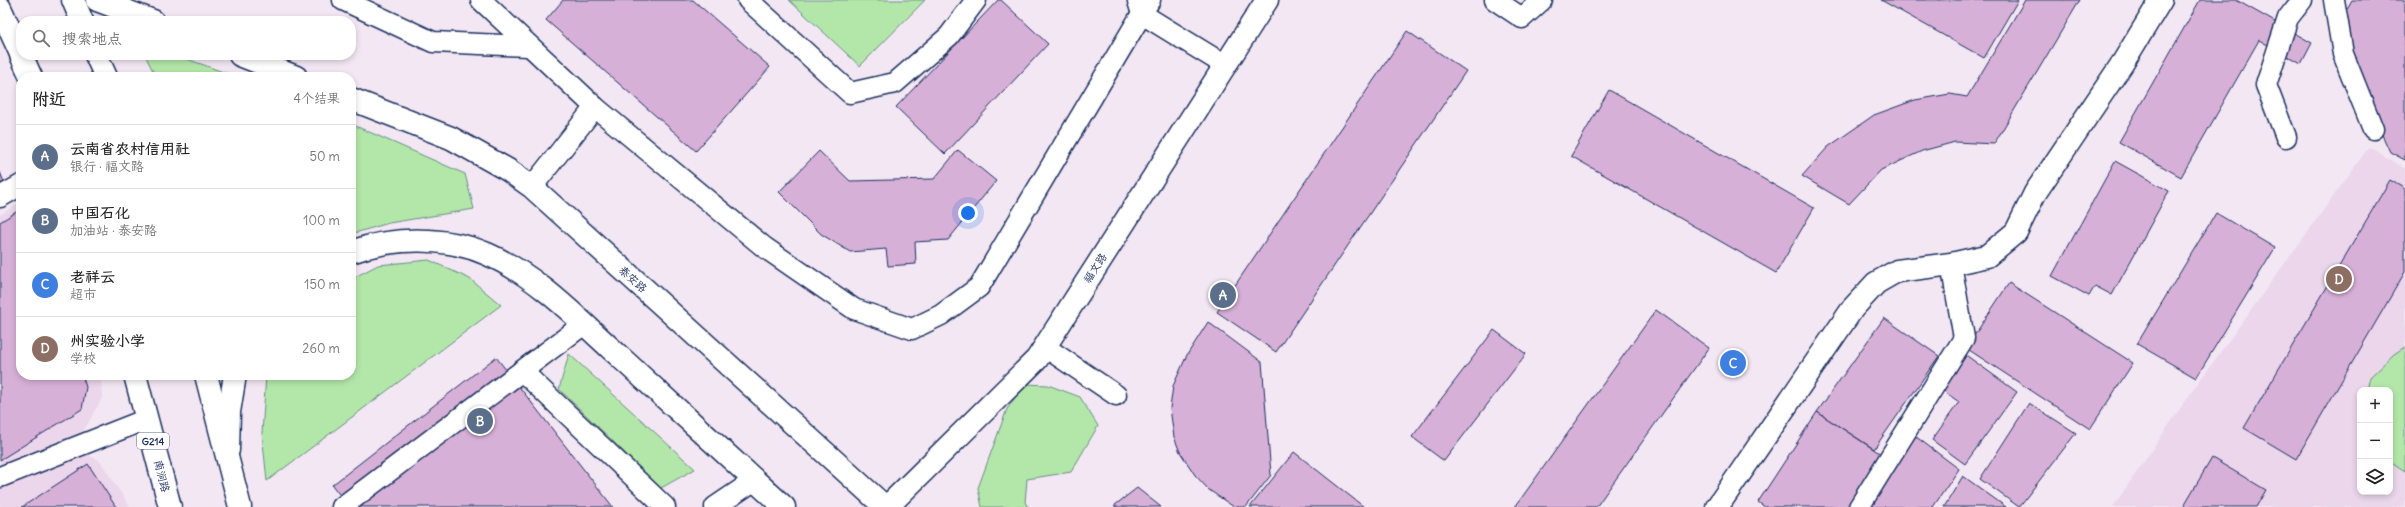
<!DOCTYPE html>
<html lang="zh">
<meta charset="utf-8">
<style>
body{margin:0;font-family:Delius,"LXGW WenKai TC",sans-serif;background:#f2f2f2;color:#222}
.controls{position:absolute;right:12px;bottom:12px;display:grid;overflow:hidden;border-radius:8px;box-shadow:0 2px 6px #0003}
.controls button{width:36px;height:36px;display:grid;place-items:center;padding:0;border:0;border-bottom:1px solid #e0e0e0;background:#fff;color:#222;font:20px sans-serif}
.you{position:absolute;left:968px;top:213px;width:14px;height:14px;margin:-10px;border:3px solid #fff;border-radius:50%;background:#1a73e8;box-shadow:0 0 0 6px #1a73e833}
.badge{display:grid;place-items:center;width:26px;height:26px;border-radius:50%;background:#7c3aed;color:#fff;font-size:13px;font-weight:700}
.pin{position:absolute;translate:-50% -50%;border:2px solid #fff;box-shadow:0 1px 4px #0006}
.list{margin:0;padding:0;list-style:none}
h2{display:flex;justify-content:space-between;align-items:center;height:52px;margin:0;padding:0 16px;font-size:17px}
h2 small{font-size:13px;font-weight:400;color:#767676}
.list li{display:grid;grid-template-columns:26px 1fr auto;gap:12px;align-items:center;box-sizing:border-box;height:64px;padding:0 16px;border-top:1px solid #e0e0e0}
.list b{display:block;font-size:15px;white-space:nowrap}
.list p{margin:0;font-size:13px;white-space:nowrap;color:#767676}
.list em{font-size:13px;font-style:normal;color:#767676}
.icon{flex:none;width:22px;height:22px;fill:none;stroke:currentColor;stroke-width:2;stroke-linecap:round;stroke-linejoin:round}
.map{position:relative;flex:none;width:2405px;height:507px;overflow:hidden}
.search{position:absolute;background:#fff;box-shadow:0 2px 6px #0003;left:16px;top:16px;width:340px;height:44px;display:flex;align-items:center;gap:10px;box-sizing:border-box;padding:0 14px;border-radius:16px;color:#767676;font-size:15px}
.panel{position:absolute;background:#fff;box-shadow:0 2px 6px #0003;left:16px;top:72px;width:340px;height:308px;border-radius:16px}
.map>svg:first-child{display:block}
</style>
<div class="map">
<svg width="2405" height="507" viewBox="0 0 2405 507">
<rect width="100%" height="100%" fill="#f3e7f3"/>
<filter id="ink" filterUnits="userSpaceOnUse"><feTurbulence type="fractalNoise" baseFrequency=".025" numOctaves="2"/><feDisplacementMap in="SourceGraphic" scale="8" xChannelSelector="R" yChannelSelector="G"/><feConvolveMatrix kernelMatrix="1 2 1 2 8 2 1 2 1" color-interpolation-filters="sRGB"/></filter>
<g filter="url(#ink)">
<g fill="#ebd6eb" fill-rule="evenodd">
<path d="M 2369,147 L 2405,168 L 2405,507 L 2113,507 L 2188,397 ZM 2360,390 L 2390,390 L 2390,492 L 2360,492 Z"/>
<path d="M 21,202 L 21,375 L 101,375 L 102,398 L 74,448 L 100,461 L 130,507 L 0,507 L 0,215 Z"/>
</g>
<g fill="#b3e7a9" stroke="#678b84">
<path d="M 789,0 L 925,0 L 860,66 Z"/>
<path d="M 145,55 L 176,55 L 237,77 L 156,77 Z"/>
<path d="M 351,124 L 465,174 L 474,209 L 389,223 L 351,234 Z"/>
<path d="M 429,260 L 470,279 L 501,305 L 267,481 L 262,433 L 266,375 L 351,375 L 351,279 L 378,265 Z"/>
<path d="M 2405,347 L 2405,471 L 2390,461 L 2390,390 L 2367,390 L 2370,377 L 2394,354 Z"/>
<path d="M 569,354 L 695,469 L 661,488 L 559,389 Z"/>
<path d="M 1025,384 L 1048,385 L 1080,397 L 1098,426 L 1071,472 L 1027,479 L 1025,502 L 1028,507 L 982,507 L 978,488 L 1007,409 Z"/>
</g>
<g fill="#d7b0d7" stroke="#1b2f5e">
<path d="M 563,0 L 693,0 L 770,67 L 696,151 L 546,20 Z"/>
<path d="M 998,0 L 1001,0 L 1048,44 L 945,154 L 896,107 Z"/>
<path d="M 1881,0 L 2018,0 L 1984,58 Z"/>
<path d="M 2025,0 L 2080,0 L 1994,144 L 1955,142 L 1922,151 L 1881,170 L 1849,204 L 1802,176 L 1828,147 L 1874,115 L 1915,100 L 1950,94 L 1967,97 Z"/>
<path d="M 2200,0 L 2236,0 L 2312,43 L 2301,64 L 2259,40 L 2181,177 L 2119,142 Z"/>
<path d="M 2352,0 L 2405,0 L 2405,160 L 2390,152 L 2361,89 L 2345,12 Z"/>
<path d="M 1407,31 L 1466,71 L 1276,352 L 1217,312 Z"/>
<path d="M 1609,90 L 1814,208 L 1776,273 L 1571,156 Z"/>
<path d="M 958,150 L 996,181 L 948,240 L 915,242 L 916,264 L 888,266 L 886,249 L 850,252 L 821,234 L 779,192 L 819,151 L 850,181 L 934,179 Z"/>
<path d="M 2115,161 L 2169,191 L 2112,295 L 2095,286 L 2089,296 L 2052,276 Z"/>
<path d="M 0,172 L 4,182 L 0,184 Z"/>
<path d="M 2390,180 L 2405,189 L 2405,272 L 2296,459 L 2244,428 Z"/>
<path d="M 21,209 L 21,375 L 82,375 L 86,387 L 82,409 L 0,460 L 0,222 Z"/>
<path d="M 2216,213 L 2275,248 L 2196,378 L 2137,344 Z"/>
<path d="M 2009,283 L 2133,363 L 2090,429 L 1966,348 Z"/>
<path d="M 1656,310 L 1709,348 L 1596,507 L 1515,507 Z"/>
<path d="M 1884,318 L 1939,356 L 1874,449 L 1817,412 Z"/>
<path d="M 1208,322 L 1262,362 L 1271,475 L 1246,507 L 1234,507 L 1209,490 L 1195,475 L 1180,452 L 1174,437 L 1170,408 L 1173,386 L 1187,355 Z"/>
<path d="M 1494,330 L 1526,354 L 1444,461 L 1412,437 Z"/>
<path d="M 1963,353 L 2017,392 L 1965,464 L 1932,440 L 1959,402 L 1938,387 Z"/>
<path d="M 496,357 L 613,507 L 349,507 L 332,485 Z"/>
<path d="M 2029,403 L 2076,433 L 2019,507 L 1980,479 Z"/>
<path d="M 1817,412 L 1884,456 L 1850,507 L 1765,507 L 1758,502 Z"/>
<path d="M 1915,436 L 1959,469 L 1933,507 L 1868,507 Z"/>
<path d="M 1294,452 L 1364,507 L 1250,507 Z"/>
<path d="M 2212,458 L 2266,490 L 2256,507 L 2183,507 Z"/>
<path d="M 88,464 L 116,507 L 22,507 Z"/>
<path d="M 1963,476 L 2006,507 L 1944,507 Z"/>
<path d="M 1137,488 L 1161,507 L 1115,507 L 1115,505 Z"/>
</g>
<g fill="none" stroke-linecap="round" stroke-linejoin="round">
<g stroke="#1b2f5e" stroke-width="23">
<g id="service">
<path d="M 343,0 L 433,42 L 529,46"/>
<path d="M 481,0 L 595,107 L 764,247 L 854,309 L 912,329 L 941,315 L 979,287 L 1150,0"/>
<path d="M 748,0 L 850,93 L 895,83 L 949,36 L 976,0"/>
<path d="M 1495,0 L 1522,18 L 1542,0"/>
<path d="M 2334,0 L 2343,54 L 2373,129"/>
<path d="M 1138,1 L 1142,14 L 1225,65"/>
<path d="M 2286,137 L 2266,85 L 2288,18 L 2302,0"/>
<path d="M 532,187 L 595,107"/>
<path d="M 0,197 L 21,185"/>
<path d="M 1045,347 L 1116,395"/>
<path d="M 522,371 L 665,507"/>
<path d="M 0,477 L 147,419"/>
<path d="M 342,507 L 584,324"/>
<path d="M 715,507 L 755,480"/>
<path d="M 1859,507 L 1964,338 L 1951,264"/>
</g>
</g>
<g stroke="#1b2f5e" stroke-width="25">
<path id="minor" d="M 1717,507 L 1853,308 L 1876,283 L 1897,271 L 1951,264 L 1987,256 L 2016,232 L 2035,193 L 2122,64 L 2161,0"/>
</g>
<g stroke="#1b2f5e" stroke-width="25">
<path id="tertiary" d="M 887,507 L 1037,359 L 1267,0"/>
</g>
<g stroke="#1b2f5e" stroke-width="25">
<g id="secondary">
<path d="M 97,0 L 153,21"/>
<path d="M 240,55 L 296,77"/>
<path d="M 351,99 L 451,138 L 508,170 L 532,187 L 885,507"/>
<path d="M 351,252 C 393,237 446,236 487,254 C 538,276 579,320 619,356 C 674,406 729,457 784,507"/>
<path d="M 228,450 L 229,412 L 235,375"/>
</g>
</g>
<g stroke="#1b2f5e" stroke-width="25">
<g id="trunk">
<path d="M 73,0 L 82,21"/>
<path d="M 0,8 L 21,54"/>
<path d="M 21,55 L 31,77"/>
<path d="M 96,55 L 106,77"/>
<path d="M 135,375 L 170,507"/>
<path d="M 206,375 L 240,507"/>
</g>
</g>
<use href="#service" stroke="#fff" stroke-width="20"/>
<use href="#minor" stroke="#fff" stroke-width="22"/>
<use href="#tertiary" stroke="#fff" stroke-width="22"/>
<use href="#secondary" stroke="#fff" stroke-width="22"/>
<use href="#trunk" stroke="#fff" stroke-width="22"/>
</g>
</g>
<g text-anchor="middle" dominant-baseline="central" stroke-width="4" stroke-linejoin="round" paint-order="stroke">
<rect fill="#fff" stroke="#5f6d8e" stroke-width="1" x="137" y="433" width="32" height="16" rx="3"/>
<g font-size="10" font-weight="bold" fill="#1b2f5e">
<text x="153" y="441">G214</text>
</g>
<g font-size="11" fill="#1b2f5e" stroke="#fff">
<text transform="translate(1095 268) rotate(-57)">福文路</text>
<text transform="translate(633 279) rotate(42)">泰安路</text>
<text transform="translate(162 476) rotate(76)">南涧路</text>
</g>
</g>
</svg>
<div class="controls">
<button>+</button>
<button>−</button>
<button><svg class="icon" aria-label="layers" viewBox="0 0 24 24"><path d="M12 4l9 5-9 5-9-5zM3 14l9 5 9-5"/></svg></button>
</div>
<div class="you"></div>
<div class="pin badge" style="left:1223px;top:295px;background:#5c6f8a">A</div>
<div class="pin badge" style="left:480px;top:421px;background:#5c6f8a">B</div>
<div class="pin badge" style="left:1733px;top:363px;background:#3f7fe0">C</div>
<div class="pin badge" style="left:2339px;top:279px;background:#8d6e63">D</div>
<div class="search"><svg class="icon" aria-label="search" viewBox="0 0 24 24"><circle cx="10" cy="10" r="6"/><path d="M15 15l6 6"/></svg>搜索地点</div>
<section class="panel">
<h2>附近<small>4个结果</small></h2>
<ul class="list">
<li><span class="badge" style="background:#5c6f8a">A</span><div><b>云南省农村信用社</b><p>银行 · 福文路</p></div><em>50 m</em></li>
<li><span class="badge" style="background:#5c6f8a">B</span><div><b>中国石化</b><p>加油站 · 泰安路</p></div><em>100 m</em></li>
<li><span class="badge" style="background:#3f7fe0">C</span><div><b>老祥云</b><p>超市</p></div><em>150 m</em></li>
<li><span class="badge" style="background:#8d6e63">D</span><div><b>州实验小学</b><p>学校</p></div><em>260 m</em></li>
</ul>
</section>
</div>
